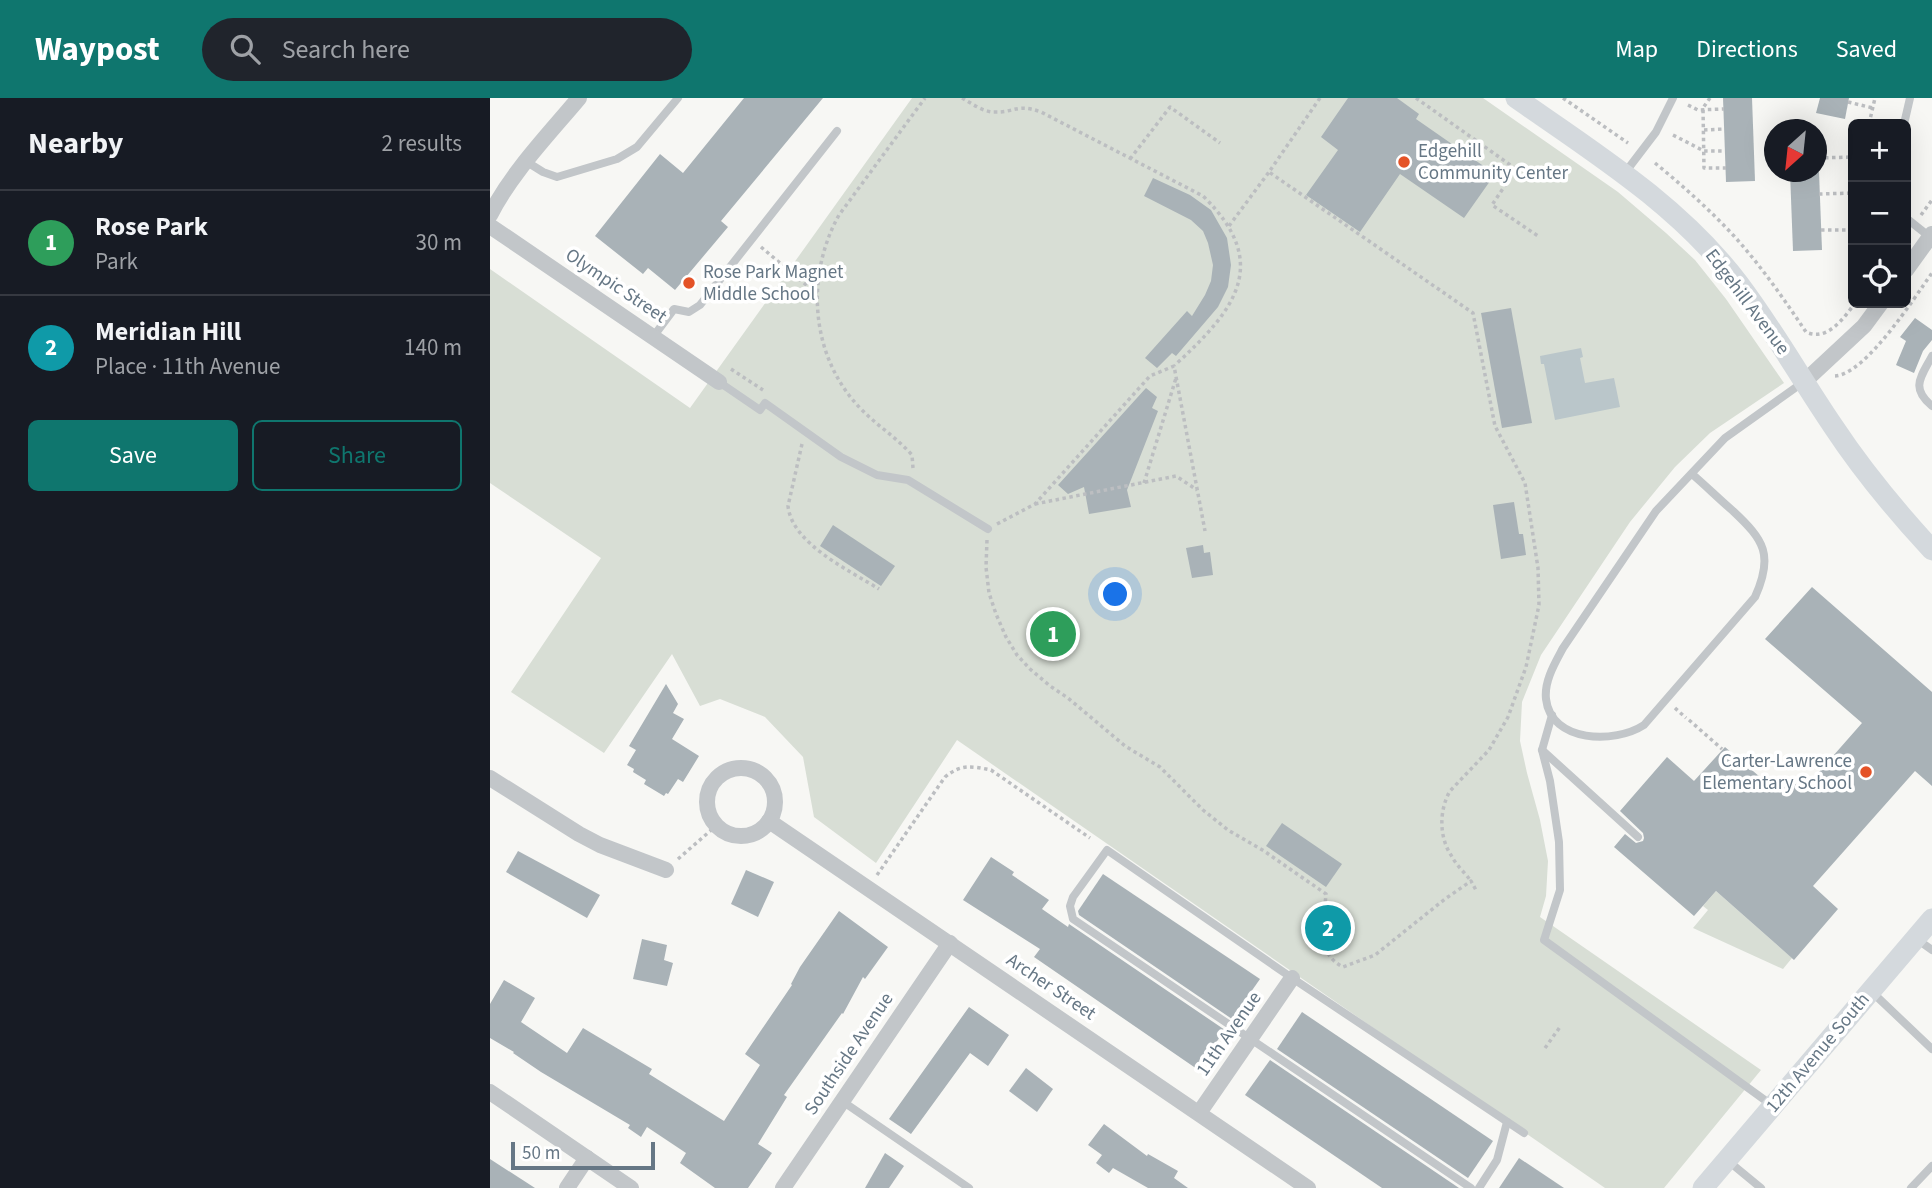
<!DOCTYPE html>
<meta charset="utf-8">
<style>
body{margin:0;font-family:"Source Sans 3",sans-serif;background:#20242c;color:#f1f3f6}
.controls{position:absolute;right:21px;top:21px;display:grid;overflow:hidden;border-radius:10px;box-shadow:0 7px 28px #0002}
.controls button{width:63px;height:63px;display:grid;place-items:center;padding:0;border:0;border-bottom:2px solid #363941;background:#171b24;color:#f1f3f6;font:35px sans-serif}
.compass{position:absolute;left:1274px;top:21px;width:63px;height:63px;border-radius:50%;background:#171b24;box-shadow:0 7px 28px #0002;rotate:207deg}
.scale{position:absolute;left:21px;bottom:18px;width:144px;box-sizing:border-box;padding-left:7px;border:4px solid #667785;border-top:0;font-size:19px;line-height:24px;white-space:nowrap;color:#667785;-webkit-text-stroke:5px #fff;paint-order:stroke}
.you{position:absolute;left:626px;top:497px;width:24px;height:24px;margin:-18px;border:5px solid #fff;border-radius:50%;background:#1a73e8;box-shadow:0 0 0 10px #1a73e833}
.badge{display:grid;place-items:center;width:46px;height:46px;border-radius:50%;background:#0f766e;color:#fff;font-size:23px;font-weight:700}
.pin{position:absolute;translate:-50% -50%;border:4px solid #fff;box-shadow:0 2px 7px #0006}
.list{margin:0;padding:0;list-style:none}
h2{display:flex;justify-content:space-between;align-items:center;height:91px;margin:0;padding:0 28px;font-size:30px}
h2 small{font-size:23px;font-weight:400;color:#9ea1a6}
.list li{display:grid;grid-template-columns:46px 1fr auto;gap:21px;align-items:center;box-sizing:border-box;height:105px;padding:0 28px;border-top:2px solid #363941}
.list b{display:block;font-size:26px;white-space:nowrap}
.list p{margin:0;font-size:23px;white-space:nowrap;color:#9ea1a6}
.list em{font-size:23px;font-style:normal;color:#9ea1a6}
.actions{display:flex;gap:14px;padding:21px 28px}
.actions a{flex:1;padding:16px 0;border:2px solid #0f766e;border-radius:10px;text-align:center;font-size:24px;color:#0f766e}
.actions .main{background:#0f766e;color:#fff}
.icon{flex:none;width:38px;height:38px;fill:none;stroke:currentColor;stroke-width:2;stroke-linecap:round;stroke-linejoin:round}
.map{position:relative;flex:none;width:1442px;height:1090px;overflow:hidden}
header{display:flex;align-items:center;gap:42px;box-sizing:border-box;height:98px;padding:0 35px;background:#0f766e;color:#fff}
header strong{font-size:33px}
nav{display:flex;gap:38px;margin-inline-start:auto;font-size:24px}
.search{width:490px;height:63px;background:#20242c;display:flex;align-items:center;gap:18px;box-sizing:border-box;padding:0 24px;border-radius:38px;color:#9ea1a6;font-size:26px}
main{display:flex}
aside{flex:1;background:#171b24}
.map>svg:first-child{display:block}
</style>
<header>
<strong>Waypost</strong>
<div class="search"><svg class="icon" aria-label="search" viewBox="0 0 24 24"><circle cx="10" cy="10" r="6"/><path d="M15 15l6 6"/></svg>Search here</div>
<nav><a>Map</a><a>Directions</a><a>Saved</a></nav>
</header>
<main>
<aside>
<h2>Nearby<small>2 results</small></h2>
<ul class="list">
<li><span class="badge" style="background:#2e9e5b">1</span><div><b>Rose Park</b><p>Park</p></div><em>30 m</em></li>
<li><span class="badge" style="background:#0f9aa8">2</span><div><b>Meridian Hill</b><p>Place · 11th Avenue</p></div><em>140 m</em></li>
</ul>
<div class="actions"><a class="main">Save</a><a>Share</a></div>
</aside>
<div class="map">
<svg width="1442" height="1090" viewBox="0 0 1442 1090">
<rect width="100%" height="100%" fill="#f7f7f4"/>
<g fill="#d8ded5">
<path d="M 422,0 L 993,0 L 1128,94 L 1176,135 L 1205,162 L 1236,201 L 1294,285 L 1220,335 L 1185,369 L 1140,424 L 1051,557 L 1032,604 L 1030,643 L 1037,675 L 1050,722 L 1058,763 L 1056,798 L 1050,819 L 1271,972 L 1174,1090 L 1115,1090 L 467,642 L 386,765 L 324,719 L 313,659 L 275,619 L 230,601 L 210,608 L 182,556 L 114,655 L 21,594 L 111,460 L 0,385 L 0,171 L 200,310 Z"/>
<path d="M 1226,793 L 1302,860 L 1293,871 L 1203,830 L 1218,812 L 1213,808 Z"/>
</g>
<path fill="#bac6ca" d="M 1091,250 L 1093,259 L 1090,260 L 1095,285 L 1124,280 L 1130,309 L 1065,322 L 1054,266 L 1051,266 L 1050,258 Z"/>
<g fill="#a9b2b7">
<path d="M 254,0 L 333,0 L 231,123 L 238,129 L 185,192 L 158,170 L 153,176 L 105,138 L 170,56 L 193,75 Z"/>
<path d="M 858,0 L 907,0 L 929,16 L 926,21 L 1005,76 L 974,120 L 910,76 L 870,134 L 816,97 L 848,52 L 831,39 Z"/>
<path d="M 1233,0 L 1262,0 L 1265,83 L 1236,84 Z"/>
<path d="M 1330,0 L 1359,0 L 1355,21 L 1326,15 Z"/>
<path d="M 1300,74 L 1329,74 L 1332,152 L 1303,153 Z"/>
<path d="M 663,80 L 700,97 L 721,112 L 737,140 L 741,167 L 738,189 L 728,209 L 686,258 L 682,255 L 667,270 L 655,260 L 697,213 L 702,218 L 715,197 L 721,183 L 723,167 L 718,145 L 713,133 L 701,122 L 654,98 Z"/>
<path d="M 1021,210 L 1042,325 L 1012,330 L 991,215 Z"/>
<path d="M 1425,220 L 1442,232 L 1442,242 L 1433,253 L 1424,275 L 1406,267 L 1416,243 L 1410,239 Z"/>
<path d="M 656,290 L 667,299 L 662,310 L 668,313 L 637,392 L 641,409 L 599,416 L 594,389 L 578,396 L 568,387 Z"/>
<path d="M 1024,404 L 1029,436 L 1033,436 L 1036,457 L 1011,461 L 1003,407 Z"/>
<path d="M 343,427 L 405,468 L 391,488 L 330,448 Z"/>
<path d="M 713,447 L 714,455 L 720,454 L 723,477 L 702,480 L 696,450 Z"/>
<path d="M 1322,489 L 1442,594 L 1442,688 L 1425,673 L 1323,788 L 1348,811 L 1304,862 L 1226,793 L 1204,818 L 1124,749 L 1135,736 L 1146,745 L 1153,743 L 1154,740 L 1153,735 L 1130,713 L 1177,659 L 1204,683 L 1235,649 L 1277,685 L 1300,683 L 1314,691 L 1372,625 L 1275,541 Z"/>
<path d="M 176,586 L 188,606 L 183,615 L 194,621 L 182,641 L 209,658 L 193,684 L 188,681 L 178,696 L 176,695 L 174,698 L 154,686 L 156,682 L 143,674 L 144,671 L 137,667 L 146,652 L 139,648 Z"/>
<path d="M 792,725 L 852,766 L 836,789 L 776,748 Z"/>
<path d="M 28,753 L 110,797 L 97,820 L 16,774 Z"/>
<path d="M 501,759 L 524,774 L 522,777 L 559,802 L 552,811 L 578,829 L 579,826 L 735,932 L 707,971 L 544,859 L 550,851 L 473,802 Z"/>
<path d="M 256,772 L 284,784 L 268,819 L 241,806 Z"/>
<path d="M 613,776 L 770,881 L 742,921 L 589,817 L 588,813 Z"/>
<path d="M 349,813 L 398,849 L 375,881 L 373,879 L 353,916 L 352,915 L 294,997 L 297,999 L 268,1046 L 282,1055 L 258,1090 L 225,1090 L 190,1065 L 196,1055 L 157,1029 L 151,1039 L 138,1030 L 140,1027 L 51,974 L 23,955 L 24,954 L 0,940 L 0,906 L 14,882 L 45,900 L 31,924 L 77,955 L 93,930 L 162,971 L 159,976 L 234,1023 L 270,967 L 255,956 L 302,887 L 301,886 L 310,869 Z"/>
<path d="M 152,841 L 177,847 L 174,862 L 183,865 L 177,888 L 143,881 Z"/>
<path d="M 479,909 L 519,937 L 498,968 L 480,955 L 421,1036 L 399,1021 Z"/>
<path d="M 812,914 L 1003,1043 L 978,1080 L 787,951 Z"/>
<path d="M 780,962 L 969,1090 L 892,1090 L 755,997 Z"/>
<path d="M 536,970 L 563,991 L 547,1014 L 519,993 Z"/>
<path d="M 614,1026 L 657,1058 L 658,1056 L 688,1073 L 684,1080 L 698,1090 L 658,1090 L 623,1070 L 619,1075 L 606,1065 L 612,1057 L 598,1047 Z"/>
<path d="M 395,1055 L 414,1068 L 399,1090 L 375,1090 Z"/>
<path d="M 1029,1060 L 1074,1090 L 1009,1090 Z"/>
<path d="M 0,1061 L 45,1090 L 0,1090 Z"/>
</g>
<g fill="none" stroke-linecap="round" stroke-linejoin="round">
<g stroke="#bcbec1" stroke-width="3.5" stroke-dasharray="3.5 3.5" stroke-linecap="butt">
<path d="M 472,0 C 481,5 493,14 504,14 C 524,15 527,5 551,14 L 713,98 C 783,166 744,213 685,267"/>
<path d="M 830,0 L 779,74 L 983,215 L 1005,328 L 1035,385 L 1048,470 L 1049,507 L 1036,569 L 1018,619 L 999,652 L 960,693 C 949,712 949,739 961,757 C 966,767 975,775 981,783"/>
<path d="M 926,0 L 1026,71 L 1002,107 L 1048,138"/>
<path d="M 1073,0 L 1138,45"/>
<path d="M 1220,0 L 1213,10 L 1214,70 L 1236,70"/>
<path d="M 1358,4 L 1383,10"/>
<path d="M 1198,7 L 1208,12 L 1234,11"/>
<path d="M 1379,26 L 1385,0"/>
<path d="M 1214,32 L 1234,31"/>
<path d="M 1183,37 L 1214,53 L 1235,53"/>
<path d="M 1328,60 L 1363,59"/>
<path d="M 640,61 L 680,9 L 730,45"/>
<path d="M 1165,65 C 1193,88 1220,112 1244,138 C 1271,168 1294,201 1316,234 C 1337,244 1354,220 1365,205"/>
<path d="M 1329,96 L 1363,95"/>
<path d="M 1431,117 L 1442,102"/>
<path d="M 739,128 L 779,74"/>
<path d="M 1331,132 L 1363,132"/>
<path d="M 271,149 L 327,196"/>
<path d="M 241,271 L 273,292"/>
<path d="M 1345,278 C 1376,276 1424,200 1442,175"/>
<path d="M 312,346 L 298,408 C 302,446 359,472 389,491"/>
<path d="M 423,370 L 422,357 C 407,340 389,329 373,313 C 321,262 314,180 349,117 L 435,0"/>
<path d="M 654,385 L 686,280"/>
<path d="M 545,406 L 686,378 L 707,392"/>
<path d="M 507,426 L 545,406 L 660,278 L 684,268 L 715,433"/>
<path d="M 497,442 L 496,469 L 499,495 L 506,516 L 516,539 L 527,557 L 540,571 L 560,588 L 578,600 L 635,648 L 670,669 L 713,712 L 738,732 L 774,753 L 836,796 C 834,823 824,854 853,869 L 885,857 L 955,801 L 981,783 L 987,794"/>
<path d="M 1185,610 L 1196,620"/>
<path d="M 1199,622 L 1232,651"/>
<path d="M 188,761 L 227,727"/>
<path d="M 387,777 L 455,679 C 471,666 481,668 501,672 L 600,740"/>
<path d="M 1055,950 L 1070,929"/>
</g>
<g stroke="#c2c6c9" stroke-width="8">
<path d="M 1414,26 L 1420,0"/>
<path d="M 37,64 L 53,74 L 67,79 L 127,61 L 147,49 L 188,0"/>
<path d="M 1134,76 L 1166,34 L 1183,0"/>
<path d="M 1416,120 L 1440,139"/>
<path d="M 163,239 L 184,211 L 199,214 L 210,207 L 347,33"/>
<path d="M 1442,258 C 1431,279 1420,290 1442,308"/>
<path d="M 229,284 L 270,312 L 275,305 L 351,359 L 387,377 L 418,382 L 498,431"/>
<path d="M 1202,376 C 1216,388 1229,401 1243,413 C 1274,442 1284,457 1265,499 L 1154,627 C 1125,646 1061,645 1056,601 C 1054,583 1065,565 1073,550 L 1166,413 L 1235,340 L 1312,285"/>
<path d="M 1062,617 L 1052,652 L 1060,683 L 1069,744 L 1070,792 L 1054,842 L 1283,1008"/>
<path d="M 1052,652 L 1148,739"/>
<path d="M 1428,842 L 1442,852"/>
<path d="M 1383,895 L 1442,951"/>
<path d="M 352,1003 L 479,1090"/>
<path d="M 1237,1062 L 1271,1090"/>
<path d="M 981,1090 L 583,821 L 580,808 L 583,799 L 617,752 L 802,880 L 1034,1035"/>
<path d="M 989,1090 L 1007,1062 L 1017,1024"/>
<path d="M 1421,1090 L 1442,1068"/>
</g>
<g stroke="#c2c6c9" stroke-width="16">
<path d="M 0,117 C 22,74 58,37 89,0"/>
<path d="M 0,128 L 229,284"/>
<path d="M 1416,172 L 1442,136"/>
<path d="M 1315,283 L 1374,228 L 1391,205"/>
<circle cx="251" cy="704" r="34"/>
<path d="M 0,680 L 89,736 L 110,747 L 176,772"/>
<path d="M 279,723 L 818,1090"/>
<path d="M 0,994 L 141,1090"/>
<path d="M 709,1015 L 802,880"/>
<path d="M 77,1090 L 97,1060"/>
<path d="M 293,1090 L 460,845"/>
</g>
<g stroke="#d4d9dd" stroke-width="21">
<path d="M 1026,0 C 1105,55 1190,108 1249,186 C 1283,231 1311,281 1343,328 C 1372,372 1406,413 1442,452"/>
<path d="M 1213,1090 L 1442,821"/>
</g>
</g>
<g fill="#e45327" stroke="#fff" stroke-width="2.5">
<circle cx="914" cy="64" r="7"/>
<circle cx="199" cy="185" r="7"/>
<circle cx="1376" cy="674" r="7"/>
</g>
<g text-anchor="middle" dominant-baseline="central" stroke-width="7" stroke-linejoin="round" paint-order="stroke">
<g font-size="19" fill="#667785" stroke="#fff" text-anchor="start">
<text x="928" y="53">Edgehill<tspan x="928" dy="22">Community Center</tspan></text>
<text x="213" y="174">Rose Park Magnet<tspan x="213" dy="22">Middle School</tspan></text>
<text x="1362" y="663" text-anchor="end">Carter-Lawrence<tspan x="1362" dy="22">Elementary School</tspan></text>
</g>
<g font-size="19" fill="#667785" stroke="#fff">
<text transform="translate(126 188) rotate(34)">Olympic Street</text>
<text transform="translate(1257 204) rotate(53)">Edgehill Avenue</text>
<text transform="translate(561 889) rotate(34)">Archer Street</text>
<text transform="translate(739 936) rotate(-55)">11th Avenue</text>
<text transform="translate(1328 955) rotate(-50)">12th Avenue South</text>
<text transform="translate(359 956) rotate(-56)">Southside Avenue</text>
</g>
</g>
</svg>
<div class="controls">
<button>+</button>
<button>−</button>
<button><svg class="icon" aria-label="locate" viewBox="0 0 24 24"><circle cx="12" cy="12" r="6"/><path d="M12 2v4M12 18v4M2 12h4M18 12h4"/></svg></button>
</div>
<svg class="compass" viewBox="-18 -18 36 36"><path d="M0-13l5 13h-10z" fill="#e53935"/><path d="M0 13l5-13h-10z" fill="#9ea1a6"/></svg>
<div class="scale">50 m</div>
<div class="you"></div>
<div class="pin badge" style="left:563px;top:536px;background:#2e9e5b">1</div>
<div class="pin badge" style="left:838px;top:830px;background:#0f9aa8">2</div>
</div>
</main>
